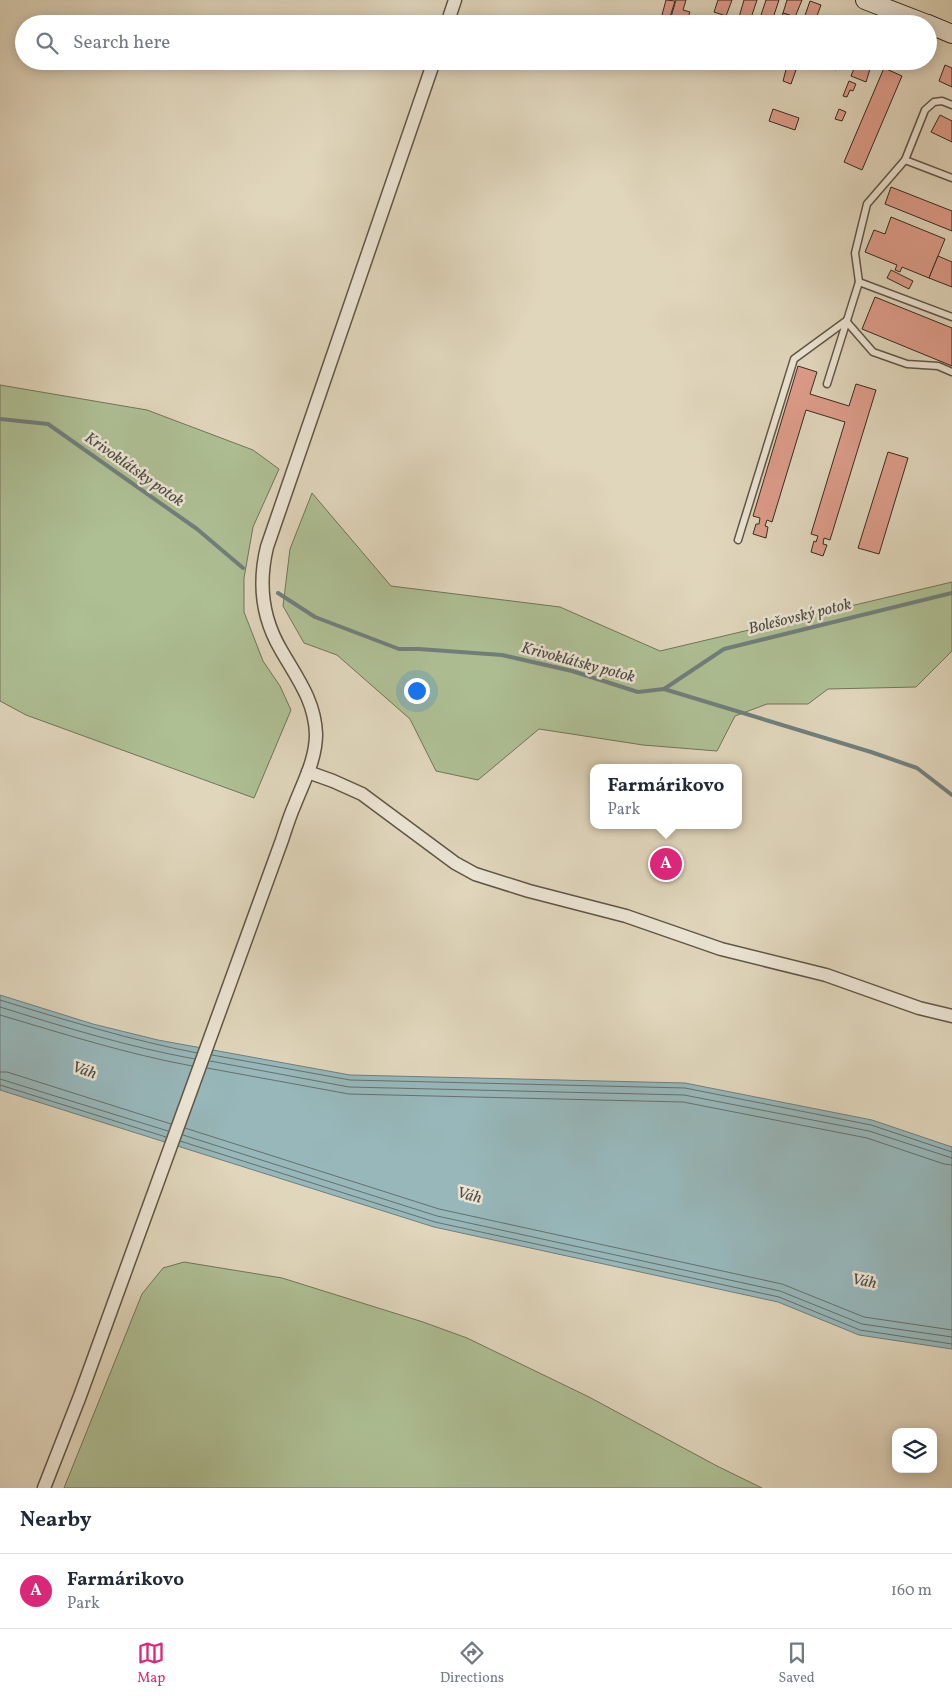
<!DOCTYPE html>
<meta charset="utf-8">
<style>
body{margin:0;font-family:Vollkorn,serif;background:#f6f6f7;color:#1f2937}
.controls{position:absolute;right:15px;bottom:15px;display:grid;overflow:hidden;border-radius:10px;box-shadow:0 2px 12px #0003}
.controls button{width:45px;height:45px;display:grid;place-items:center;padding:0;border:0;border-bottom:1px solid #e0e1e3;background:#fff;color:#1f2937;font:25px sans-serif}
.you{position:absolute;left:416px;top:690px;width:18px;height:18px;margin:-12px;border:4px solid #fff;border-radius:50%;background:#1a73e8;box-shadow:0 0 0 8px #1a73e833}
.badge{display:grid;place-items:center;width:32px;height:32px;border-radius:50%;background:#db2777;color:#fff;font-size:16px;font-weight:700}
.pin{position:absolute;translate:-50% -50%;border:2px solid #fff;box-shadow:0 1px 5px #0006}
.popup{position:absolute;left:590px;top:764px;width:152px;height:65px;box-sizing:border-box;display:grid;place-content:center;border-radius:10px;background:#fff;filter:drop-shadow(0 1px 4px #0005);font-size:16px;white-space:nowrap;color:#747a83}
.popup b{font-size:19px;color:#1f2937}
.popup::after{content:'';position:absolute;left:50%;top:100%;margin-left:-10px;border:10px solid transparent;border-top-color:#fff}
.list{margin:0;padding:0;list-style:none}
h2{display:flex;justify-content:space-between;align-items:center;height:65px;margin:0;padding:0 20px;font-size:21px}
h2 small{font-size:16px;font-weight:400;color:#747a83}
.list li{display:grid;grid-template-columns:32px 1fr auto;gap:15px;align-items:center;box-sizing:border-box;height:75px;padding:0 20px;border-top:1px solid #e0e1e3}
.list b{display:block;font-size:19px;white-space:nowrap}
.list p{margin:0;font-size:16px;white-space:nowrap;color:#747a83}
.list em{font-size:16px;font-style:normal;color:#747a83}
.icon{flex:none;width:28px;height:28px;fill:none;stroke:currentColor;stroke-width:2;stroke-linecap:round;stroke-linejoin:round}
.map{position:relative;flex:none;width:952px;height:1488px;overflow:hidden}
.search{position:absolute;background:#fff;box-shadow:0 2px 12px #0003;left:15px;right:15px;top:15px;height:55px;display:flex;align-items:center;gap:12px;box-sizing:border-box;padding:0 18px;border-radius:28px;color:#747a83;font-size:19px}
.sheet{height:140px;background:#fff}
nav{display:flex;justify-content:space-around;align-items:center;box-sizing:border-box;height:70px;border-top:1px solid #e0e1e3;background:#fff;font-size:14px;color:#747a83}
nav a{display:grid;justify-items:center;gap:2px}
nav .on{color:#db2777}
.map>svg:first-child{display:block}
</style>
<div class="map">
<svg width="952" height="1488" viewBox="0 0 952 1488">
<rect width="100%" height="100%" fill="#e0d6bc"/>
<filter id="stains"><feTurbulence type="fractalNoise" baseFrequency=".004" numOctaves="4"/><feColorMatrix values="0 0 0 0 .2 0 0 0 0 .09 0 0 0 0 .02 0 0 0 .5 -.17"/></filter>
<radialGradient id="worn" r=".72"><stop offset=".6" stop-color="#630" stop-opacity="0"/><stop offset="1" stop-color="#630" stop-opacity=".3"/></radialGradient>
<g fill="#aebf94" stroke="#72745a">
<path d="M 0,385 L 147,410 L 253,450 L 279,469 L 253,527 L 244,578 L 244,612 L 263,661 L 280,686 L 291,710 L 254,798 L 26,715 L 0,701 Z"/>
<path d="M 312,493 L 391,586 L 560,607 L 660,651 L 952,582 L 952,651 L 916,687 L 828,689 L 808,704 L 767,704 L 735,716 L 717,751 L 643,745 L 539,729 L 478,780 L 436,771 L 410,719 L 337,655 L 304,643 L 283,606 L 290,549 Z"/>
<path d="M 184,1262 L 282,1278 L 423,1322 L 467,1338 L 589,1397 L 717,1466 L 762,1488 L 64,1488 L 142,1294 L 163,1268 Z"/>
</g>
<path fill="#97b7ba" stroke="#707f7c" d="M 0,995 L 93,1024 L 158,1040 L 350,1075 L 685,1083 L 872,1120 L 952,1147 L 952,1349 L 859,1335 L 778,1302 L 434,1227 L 0,1090 Z"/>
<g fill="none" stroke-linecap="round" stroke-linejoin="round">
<g stroke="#66706c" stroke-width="1">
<path d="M 0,1000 C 65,1020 130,1040 197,1053"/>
<path d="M 0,1007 C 64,1027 128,1047 195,1059"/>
<path d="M 0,1015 C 64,1034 127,1054 192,1066"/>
<path d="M 212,1055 L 350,1080 L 685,1088 L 871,1125 L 952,1152"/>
<path d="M 210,1061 L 349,1087 L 684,1095 L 869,1131 L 952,1158"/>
<path d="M 207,1068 L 349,1094 L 683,1102 L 867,1138 L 944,1164 L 952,1165"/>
<path d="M 0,1072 L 7,1072 L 171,1124"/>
<path d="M 0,1079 L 168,1131"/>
<path d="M 0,1085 L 166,1137"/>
<path d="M 185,1128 L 439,1209 L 782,1284 L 864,1317 L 952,1330"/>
<path d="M 183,1135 L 437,1216 L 780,1291 L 862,1324 L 952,1337"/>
<path d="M 180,1141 L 435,1222 L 779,1297 L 860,1330 L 952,1344"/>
</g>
<g stroke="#707f7c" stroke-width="4">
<path d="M 0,419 L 48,424 L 197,529 L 243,568"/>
<path d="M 278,593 L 315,617 L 399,649 L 419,649 L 502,655 L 572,671 L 638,692 L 664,689 L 871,752 L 917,768 L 952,795"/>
<path d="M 664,689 L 724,649 L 952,593"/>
</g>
</g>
<g fill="#dd9c8a" stroke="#352a1f">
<path d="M 666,0 L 675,1 L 670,17 L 662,15 Z"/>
<path d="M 676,0 L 686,0 L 683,10 L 690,12 L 687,20 L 690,21 L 690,23 L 671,17 Z"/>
<path d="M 718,0 L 732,0 L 726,16 L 714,12 Z"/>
<path d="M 744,0 L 757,0 L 749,24 L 737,24 Z"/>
<path d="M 766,0 L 779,0 L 771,24 L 758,24 Z"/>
<path d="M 787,0 L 802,0 L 795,17 L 783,13 Z"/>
<path d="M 810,1 L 821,5 L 814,24 L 802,24 Z"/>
<path d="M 783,13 L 795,17 L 793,24 L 779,24 Z"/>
<path d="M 847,16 L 856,19 L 854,24 L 844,24 Z"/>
<path d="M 789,61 L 798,61 L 796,70 L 787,66 Z"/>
<path d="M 829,61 L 839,61 L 836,70 L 827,66 Z"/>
<path d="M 857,61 L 868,61 L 865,67 L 870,69 L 866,82 L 851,76 Z"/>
<path d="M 945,65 L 952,68 L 952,87 L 939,81 Z"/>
<path d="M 787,66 L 796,70 L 791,84 L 783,81 Z"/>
<path d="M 884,68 L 902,76 L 862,170 L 844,162 Z"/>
<path d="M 849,81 L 856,84 L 853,91 L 850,90 L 847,97 L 843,96 Z"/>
<path d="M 773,109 L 799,118 L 795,130 L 769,121 Z"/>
<path d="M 839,109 L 846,112 L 842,121 L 835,119 Z"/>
<path d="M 940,115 L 952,121 L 952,142 L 931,132 Z"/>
<path d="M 891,187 L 952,211 L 952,231 L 885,204 Z"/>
<path d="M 891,217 L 945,239 L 929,278 L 902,267 L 900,272 L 895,270 L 897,265 L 865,252 L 874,230 L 885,234 Z"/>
<path d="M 938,256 L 952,262 L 952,287 L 929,278 Z"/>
<path d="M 891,270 L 913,281 L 909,289 L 887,278 Z"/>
<path d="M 875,297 L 952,328 L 952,366 L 862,329 Z"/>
<path d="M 798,366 L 817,372 L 810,394 L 849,406 L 856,384 L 876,390 L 830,540 L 824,538 L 823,544 L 827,545 L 823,556 L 811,552 L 814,541 L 816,542 L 818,536 L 811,534 L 845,422 L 806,410 L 772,522 L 767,520 L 765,526 L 768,527 L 766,538 L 753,534 L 756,524 L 759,524 L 760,518 L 753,516 Z"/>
<path d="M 888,452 L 908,458 L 879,554 L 858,548 Z"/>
</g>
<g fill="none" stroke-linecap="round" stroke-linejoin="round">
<g stroke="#605546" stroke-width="9">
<g id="service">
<path d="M 905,160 L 952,178"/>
<path d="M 859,282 L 952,317"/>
<path d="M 827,384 L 859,282 L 855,253 L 867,204 L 905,160 L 925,110 L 934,102 L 942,101 L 952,105"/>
<path d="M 738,540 L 794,359 L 846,321 L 873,352 L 907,364 L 938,366 L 952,372"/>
</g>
</g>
<g stroke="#605546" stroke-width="15">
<g id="minor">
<path d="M 447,24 L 455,0"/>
<path d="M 308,772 L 333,781 L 362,794 L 455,863 L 475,874 L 529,891 L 626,916 L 721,949 L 826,975 L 919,1008 L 952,1016"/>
<path d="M 44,1488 L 80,1396 L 282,840 C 286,828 290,815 295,804 C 304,781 316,759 316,734 C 315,701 297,678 281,650 C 262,618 258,584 267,547 L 434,61"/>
</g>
</g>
<g stroke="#352a1f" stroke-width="20">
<g id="secondary">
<path d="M 865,0 L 927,24"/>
<path d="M 928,24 L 952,34"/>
</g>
</g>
<use href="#service" stroke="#ebe4d3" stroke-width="6"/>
<use href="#minor" stroke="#ebe4d3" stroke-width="12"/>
<use href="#secondary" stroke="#ebe4d3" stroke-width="18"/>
</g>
<g text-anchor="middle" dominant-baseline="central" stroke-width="5" stroke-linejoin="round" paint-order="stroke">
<g font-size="16" font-style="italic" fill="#4e4d46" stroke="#ebe4d3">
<text transform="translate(134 470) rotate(35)">Krivoklátsky potok</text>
<text transform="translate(800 617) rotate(-14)">Bolešovský potok</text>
<text transform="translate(578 663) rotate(15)">Krivoklátsky potok</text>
<text transform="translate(84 1071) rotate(19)">Váh</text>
<text transform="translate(469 1196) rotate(14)">Váh</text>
<text transform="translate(864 1282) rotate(11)">Váh</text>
</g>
</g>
<rect width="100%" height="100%" filter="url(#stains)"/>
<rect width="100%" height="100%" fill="url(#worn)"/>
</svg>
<div class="controls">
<button><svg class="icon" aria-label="layers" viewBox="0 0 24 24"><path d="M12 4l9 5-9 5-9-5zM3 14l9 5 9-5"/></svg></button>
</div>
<div class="you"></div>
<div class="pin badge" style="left:666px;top:864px">A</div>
<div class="popup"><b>Farmárikovo</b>Park</div>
<div class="search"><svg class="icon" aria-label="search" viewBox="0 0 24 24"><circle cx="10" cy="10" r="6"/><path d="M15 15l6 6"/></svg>Search here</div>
</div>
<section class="sheet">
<h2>Nearby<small></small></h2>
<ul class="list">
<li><span class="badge">A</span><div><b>Farmárikovo</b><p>Park</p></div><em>160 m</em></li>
</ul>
</section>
<nav>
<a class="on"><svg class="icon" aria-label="map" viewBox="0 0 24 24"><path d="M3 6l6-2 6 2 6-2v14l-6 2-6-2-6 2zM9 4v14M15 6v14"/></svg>Map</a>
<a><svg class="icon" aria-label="directions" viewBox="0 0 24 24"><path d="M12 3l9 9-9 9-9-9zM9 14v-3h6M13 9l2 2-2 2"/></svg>Directions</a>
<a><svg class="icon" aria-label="saved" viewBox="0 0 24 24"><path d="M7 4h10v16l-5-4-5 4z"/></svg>Saved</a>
</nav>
